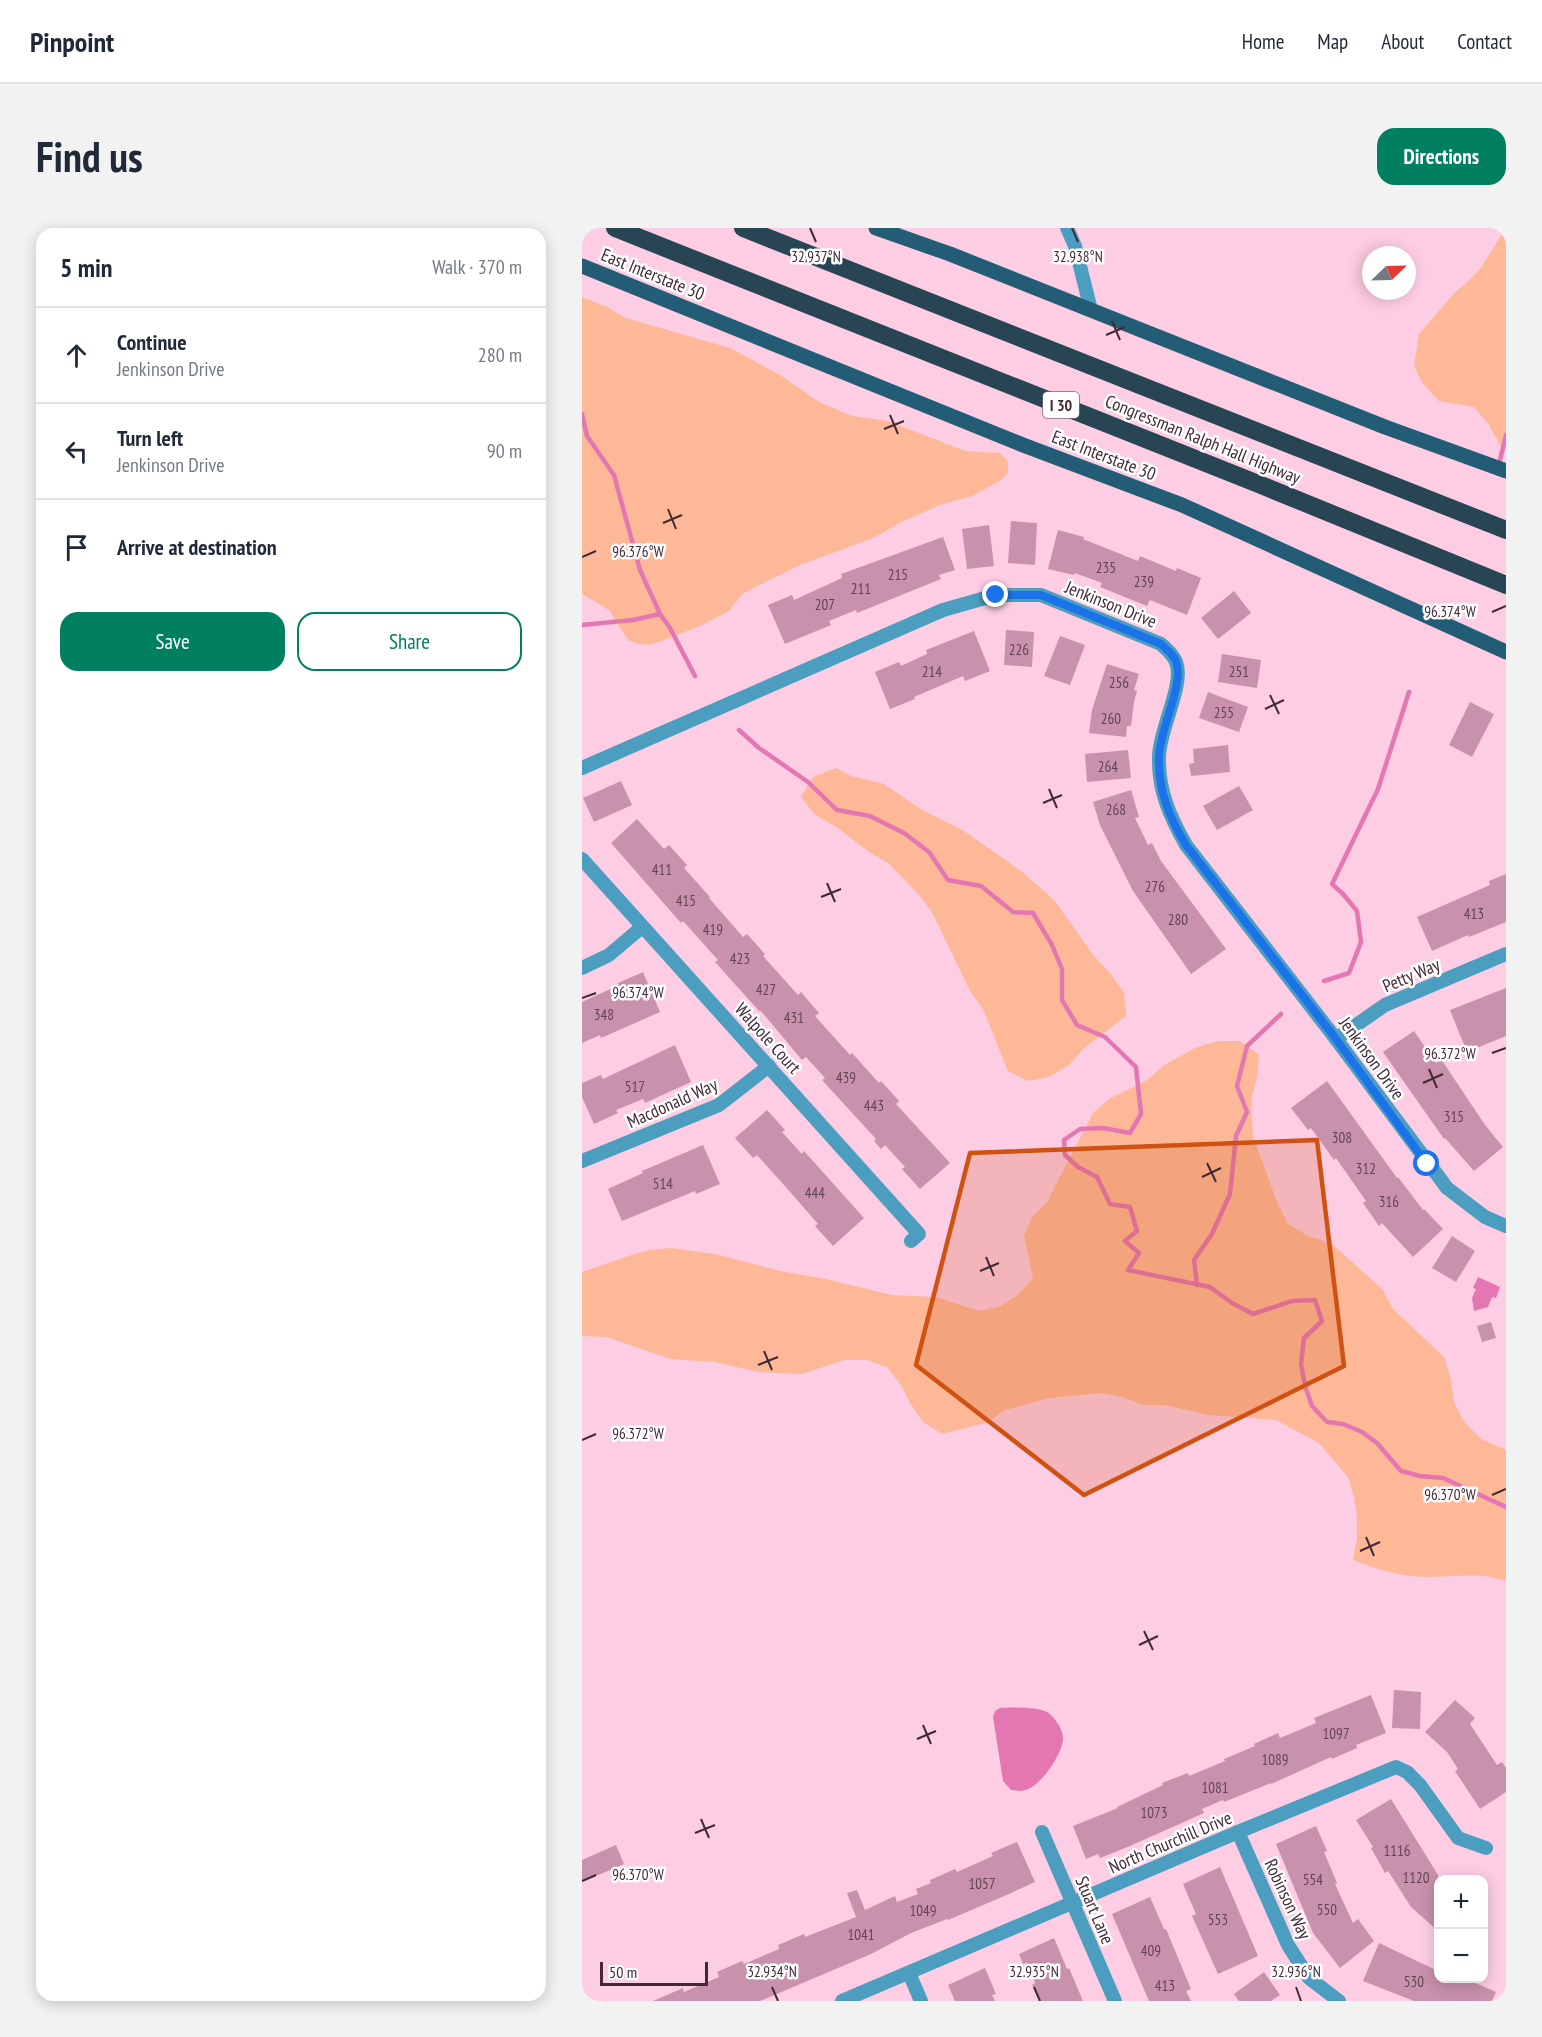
<!DOCTYPE html>
<meta charset="utf-8">
<style>
body{margin:0;font-family:"PT Sans Narrow",sans-serif;background:#f2f2f3;color:#1f2937}
.controls{position:absolute;right:18px;bottom:18px;display:grid;overflow:hidden;border-radius:12px;box-shadow:0 3px 15px #0003}
.controls button{width:54px;height:54px;display:grid;place-items:center;padding:0;border:0;border-bottom:2px solid #e0e1e3;background:#fff;color:#1f2937;font:30px sans-serif}
.compass{position:absolute;left:780px;top:18px;width:54px;height:54px;border-radius:50%;background:#fff;box-shadow:0 3px 15px #0003;rotate:67deg}
.scale{position:absolute;left:18px;bottom:15px;width:108px;box-sizing:border-box;padding-left:6px;border:3px solid #412a36;border-top:0;font-size:16px;line-height:21px;white-space:nowrap;color:#412a36;-webkit-text-stroke:4px #fefefe;paint-order:stroke}
.stop{position:absolute;width:18px;height:18px;margin:-14px;border:4px solid #1a73e8;border-radius:50%;background:#fff}
.stop.end{background:#1a73e8;border-color:#fff;box-shadow:0 2px 6px #0008}
.list{margin:0;padding:0;list-style:none}
h2{display:flex;justify-content:space-between;align-items:center;height:78px;margin:0;padding:0 24px;font-size:26px}
h2 small{font-size:20px;font-weight:400;color:#747a83}
.list li{display:grid;grid-template-columns:39px 1fr auto;gap:18px;align-items:center;box-sizing:border-box;height:96px;padding:0 24px;border-top:2px solid #e0e1e3}
.list b{display:block;font-size:22px;white-space:nowrap}
.list p{margin:0;font-size:20px;white-space:nowrap;color:#747a83}
.list em{font-size:20px;font-style:normal;color:#747a83}
.actions{display:flex;gap:12px;padding:18px 24px}
.actions a{flex:1;padding:14px 0;border:2px solid #008061;border-radius:18px;text-align:center;font-size:21px;color:#008061}
.actions .main{background:#008061;color:#fff}
.icon{flex:none;width:33px;height:33px;fill:none;stroke:currentColor;stroke-width:2;stroke-linecap:round;stroke-linejoin:round}
.map{position:relative;flex:none;width:924px;height:1773px;overflow:hidden;border-radius:18px}
header{display:flex;align-items:center;gap:36px;box-sizing:border-box;height:84px;padding:0 30px;background:#fff;border-bottom:2px solid #e0e1e3}
header strong{font-size:28px}
nav{display:flex;gap:33px;margin-inline-start:auto;font-size:21px}
.intro{display:flex;align-items:center;justify-content:space-between;box-sizing:border-box;height:144px;padding:0 36px}
h1{margin:0;font-size:42px}
.button{padding:15px 27px;border-radius:18px;background:#008061;color:#fff;font-size:21px;font-weight:700}
main{display:flex;gap:36px;padding:0 36px}
aside{flex:1;background:#fff;border-radius:18px;box-shadow:0 3px 15px #0003}
.map>svg:first-child{display:block}
</style>
<header>
<strong>Pinpoint</strong>
<nav><a>Home</a><a>Map</a><a>About</a><a>Contact</a></nav>
</header>
<div class="intro"><h1>Find us</h1><a class="button">Directions</a></div>
<main>
<aside>
<h2>5 min<small>Walk · 370 m</small></h2>
<ul class="list">
<li><svg class="icon" aria-label="ahead" viewBox="0 0 24 24"><path d="M12 20V5M6 11l6-6 6 6"/></svg><div><b>Continue</b><p>Jenkinson Drive</p></div><em>280 m</em></li>
<li><svg class="icon" aria-label="left" viewBox="0 0 24 24"><path d="M17 20v-9H6M10 6l-5 5 5 5"/></svg><div><b>Turn left</b><p>Jenkinson Drive</p></div><em>90 m</em></li>
<li><svg class="icon" aria-label="arrive" viewBox="0 0 24 24"><path d="M6 21V4h12l-3 4 3 4H6"/></svg><div><b>Arrive at destination</b></div></li>
</ul>
<div class="actions"><a class="main">Save</a><a>Share</a></div>
</aside>
<div class="map">
<svg width="924" height="1773" viewBox="0 0 924 1773">
<rect width="100%" height="100%" fill="#fdcde4"/>
<g fill="#fdb997">
<path d="M 924,0 L 924,216 L 918,217 L 907,197 L 892,179 L 857,173 L 841,156 L 832,138 L 837,106 L 874,63 L 882,57 L 898,41 Z"/>
<path d="M 0,69 L 25,79 L 44,90 L 148,120 L 198,147 L 237,174 L 270,188 L 306,193 L 383,223 L 418,225 L 426,233 L 426,244 L 419,252 L 390,268 L 358,277 L 319,294 L 291,310 L 218,337 L 169,361 L 160,366 L 147,383 L 118,398 L 68,417 L 57,416 L 46,412 L 27,382 L 0,366 Z"/>
<path d="M 254,540 L 269,548 L 302,556 L 340,582 L 382,603 L 439,643 L 472,672 L 512,728 L 528,745 L 542,765 L 544,788 L 502,820 L 487,837 L 467,849 L 446,853 L 426,843 L 401,781 L 388,763 L 350,684 L 337,667 L 306,635 L 287,624 L 253,598 L 233,587 L 219,569 L 231,549 Z"/>
<path d="M 636,813 L 658,813 L 677,827 L 675,849 L 669,872 L 671,908 L 695,974 L 706,996 L 726,1008 L 749,1015 L 801,1062 L 811,1081 L 862,1129 L 869,1151 L 872,1174 L 883,1195 L 899,1211 L 924,1222 L 924,1353 C 892,1343 871,1350 840,1349 C 816,1348 792,1340 771,1332 L 775,1311 L 775,1290 L 772,1269 L 766,1249 L 737,1215 L 694,1192 L 627,1187 L 583,1177 L 561,1177 L 541,1169 L 519,1165 L 467,1170 L 423,1182 L 404,1195 L 360,1206 L 341,1194 L 328,1175 L 319,1157 L 305,1139 L 285,1132 L 262,1132 L 220,1146 L 177,1144 L 132,1134 L 88,1131 L 25,1109 L 0,1108 L 0,1044 L 46,1028 L 67,1022 L 89,1020 L 133,1026 L 198,1043 L 244,1051 L 310,1067 L 354,1069 L 397,1083 L 419,1078 L 437,1066 L 451,1050 L 442,1008 L 450,989 L 465,974 L 511,885 L 527,871 L 565,852 L 582,837 L 615,819 Z"/>
</g>
<g fill="#e477b2">
<path d="M 896,1049 L 918,1059 L 914,1070 L 910,1069 L 906,1079 L 892,1083 L 890,1070 L 894,1061 L 891,1060 Z"/>
<path d="M 418,1480 C 428,1479 456,1479 465,1484 C 472,1488 482,1502 481,1511 C 480,1527 458,1559 443,1562 C 438,1564 434,1562 429,1562 L 421,1553 L 411,1489 L 413,1483 Z"/>
</g>
<g fill="none" stroke-linecap="round" stroke-linejoin="round">
<g stroke="#e477b2" stroke-width="4.5">
<path d="M 0,186 L 5,208 L 32,247 L 58,342 L 78,386"/>
<path d="M 918,232 L 924,207"/>
<path d="M 0,397 L 51,392 L 78,386 L 88,400 L 113,448"/>
<path d="M 157,502 L 177,520 L 226,554 L 255,582 L 288,588 L 322,605 L 347,624 L 366,652 L 399,658 L 431,684 L 451,685 L 470,717 L 480,741 L 480,772 L 495,797 L 523,809 L 554,839 L 559,886 L 548,905 L 521,900 L 498,901 L 482,912 L 483,927 L 496,939 L 515,949 L 528,976 L 548,979 L 555,1003 L 543,1013 L 557,1025 L 546,1042 L 628,1059 L 650,1075 L 671,1086 L 710,1073 L 733,1072 L 740,1093 L 722,1110 L 719,1136 L 723,1158 L 730,1178 L 745,1194 L 761,1196 L 780,1204 L 795,1215 L 819,1243 L 838,1248 L 861,1250 L 924,1279"/>
<path d="M 742,753 L 767,745 L 779,714 L 775,683 L 761,666 L 750,656 L 796,561 L 827,464"/>
<path d="M 615,1057 L 612,1032 L 630,1006 L 648,966 L 654,908 L 665,884 L 655,858 L 665,818 L 699,786"/>
</g>
</g>
<g fill="#c891ac">
<path d="M 429,293 L 455,295 L 453,337 L 426,335 Z"/>
<path d="M 407,297 L 412,338 L 385,341 L 380,301 Z"/>
<path d="M 476,302 L 502,309 L 501,311 L 556,333 L 558,328 L 594,343 L 595,340 L 619,350 L 605,387 L 568,372 L 565,378 L 518,359 L 520,355 L 493,345 L 492,347 L 466,341 Z"/>
<path d="M 361,309 L 373,342 L 357,347 L 359,351 L 275,385 L 274,382 L 247,393 L 249,397 L 203,416 L 186,377 L 210,367 L 212,372 L 260,350 L 259,346 Z"/>
<path d="M 652,363 L 669,385 L 636,411 L 619,390 Z"/>
<path d="M 424,402 L 452,404 L 450,439 L 422,437 Z"/>
<path d="M 392,403 L 408,443 L 383,453 L 381,448 L 332,469 L 333,471 L 308,481 L 293,444 L 317,434 L 319,438 L 345,426 L 344,422 Z"/>
<path d="M 478,408 L 503,417 L 488,457 L 462,448 Z"/>
<path d="M 640,426 L 679,432 L 675,460 L 636,454 Z"/>
<path d="M 525,436 L 557,446 L 552,462 L 555,463 L 552,474 L 549,498 L 545,498 L 544,509 L 507,505 L 510,482 Z"/>
<path d="M 626,464 L 666,479 L 657,504 L 617,490 Z"/>
<path d="M 888,474 L 912,486 L 890,529 L 867,517 Z"/>
<path d="M 646,517 L 648,544 L 609,548 L 607,536 L 612,535 L 611,521 Z"/>
<path d="M 546,522 L 549,550 L 505,554 L 503,526 Z"/>
<path d="M 39,553 L 50,577 L 12,594 L 1,570 Z"/>
<path d="M 657,558 L 671,582 L 635,602 L 621,578 Z"/>
<path d="M 549,562 L 557,589 L 553,590 L 566,617 L 570,615 L 579,633 L 644,721 L 609,746 L 551,663 L 518,597 L 511,574 Z"/>
<path d="M 55,591 L 82,621 L 87,617 L 105,637 L 102,640 L 128,669 L 127,670 L 161,709 L 165,706 L 183,726 L 181,728 L 216,767 L 219,764 L 237,785 L 233,788 L 268,827 L 270,825 L 297,855 L 299,853 L 317,873 L 314,876 L 368,935 L 338,961 L 320,941 L 323,939 L 303,917 L 299,921 L 292,913 L 294,911 L 240,852 L 243,850 L 224,829 L 220,832 L 179,783 L 178,784 L 133,734 L 136,732 L 101,693 L 99,695 L 29,615 Z"/>
<path d="M 924,646 L 924,694 L 887,709 L 886,707 L 850,723 L 835,689 L 908,657 L 907,653 Z"/>
<path d="M 61,744 L 78,784 L 19,810 L 18,807 L 0,815 L 0,774 L 37,757 L 36,755 Z"/>
<path d="M 924,760 L 924,808 L 885,824 L 868,782 Z"/>
<path d="M 832,803 L 854,835 L 859,831 L 903,897 L 921,919 L 892,943 L 863,910 L 862,911 L 801,824 Z"/>
<path d="M 93,817 L 109,854 L 63,875 L 61,871 L 34,882 L 36,885 L 12,896 L 0,869 L 0,855 L 19,847 L 21,851 Z"/>
<path d="M 745,853 L 815,950 L 816,949 L 841,982 L 842,981 L 861,1001 L 831,1029 L 800,995 L 797,998 L 781,975 L 784,973 L 754,930 L 752,932 L 729,900 L 726,902 L 709,880 Z"/>
<path d="M 185,882 L 203,902 L 200,904 L 220,926 L 222,923 L 282,990 L 251,1018 L 233,998 L 236,996 L 210,966 L 175,927 L 171,930 L 153,910 Z"/>
<path d="M 121,917 L 138,956 L 114,966 L 113,963 L 40,993 L 26,961 L 61,945 L 60,943 Z"/>
<path d="M 870,1008 L 893,1023 L 874,1054 L 850,1040 Z"/>
<path d="M 909,1094 L 914,1110 L 900,1114 L 895,1098 Z"/>
<path d="M 812,1462 L 839,1464 L 838,1501 L 810,1500 Z"/>
<path d="M 789,1467 L 804,1505 L 774,1517 L 775,1520 L 750,1531 L 749,1529 L 689,1556 L 689,1555 L 642,1574 L 641,1572 L 620,1581 L 622,1585 L 548,1618 L 518,1630 L 516,1626 L 504,1631 L 491,1598 L 536,1580 L 535,1579 L 581,1557 L 580,1555 L 606,1545 L 607,1548 L 643,1533 L 642,1531 L 673,1518 L 672,1516 L 696,1505 L 698,1510 L 734,1495 L 732,1490 Z"/>
<path d="M 873,1472 L 893,1490 L 888,1496 L 915,1537 L 920,1534 L 924,1540 L 924,1564 L 898,1581 L 873,1543 L 876,1541 L 865,1524 L 843,1504 Z"/>
<path d="M 809,1571 L 856,1647 L 856,1703 L 829,1679 L 806,1643 L 803,1645 L 789,1620 L 791,1619 L 774,1592 Z"/>
<path d="M 734,1598 L 745,1623 L 742,1624 L 755,1655 L 753,1656 L 771,1695 L 776,1691 L 792,1713 L 758,1740 L 731,1705 L 694,1616 Z"/>
<path d="M 435,1614 L 453,1654 L 427,1666 L 366,1692 L 365,1691 L 329,1705 L 289,1726 L 178,1773 L 71,1773 L 101,1760 L 102,1764 L 137,1749 L 135,1744 L 160,1733 L 162,1736 L 197,1721 L 196,1717 L 222,1706 L 223,1709 L 274,1689 L 265,1665 L 275,1662 L 283,1682 L 313,1668 L 315,1674 L 336,1666 L 334,1661 L 349,1655 L 348,1652 L 373,1641 L 375,1644 L 411,1628 L 409,1625 Z"/>
<path d="M 34,1617 L 42,1636 L 0,1654 L 0,1632 Z"/>
<path d="M 638,1639 L 676,1728 L 636,1746 L 610,1688 L 614,1686 L 601,1656 Z"/>
<path d="M 568,1669 L 582,1701 L 584,1701 L 609,1761 L 604,1763 L 609,1773 L 567,1773 L 530,1686 Z"/>
<path d="M 472,1710 L 485,1741 L 487,1740 L 501,1773 L 457,1773 L 450,1757 L 453,1755 L 445,1735 L 441,1736 L 437,1726 Z"/>
<path d="M 797,1715 L 856,1743 L 856,1750 L 882,1750 L 914,1764 L 910,1773 L 832,1773 L 781,1753 Z"/>
<path d="M 403,1740 L 414,1766 L 410,1767 L 413,1773 L 373,1773 L 366,1757 Z"/>
<path d="M 682,1744 L 698,1767 L 689,1773 L 657,1773 L 652,1766 Z"/>
</g>
<g fill="none" stroke-linecap="round" stroke-linejoin="round">
<g stroke="#4c9ec0" stroke-width="14">
<path d="M 485,0 L 493,18 L 509,82"/>
<path d="M 0,540 L 361,382 L 414,367 L 459,367 L 579,416 C 584,421 591,426 594,434 C 603,456 577,502 577,529 C 576,562 588,589 604,617 L 754,811 L 865,960 L 903,989 L 924,998"/>
<path d="M 0,631 L 337,1006 L 329,1013"/>
<path d="M 0,740 L 27,727 L 60,699"/>
<path d="M 754,811 L 803,777 L 924,726"/>
<path d="M 0,933 L 137,877 L 187,838"/>
<path d="M 460,1604 L 533,1773"/>
<path d="M 656,1604 L 706,1717 L 727,1750 L 757,1773"/>
<path d="M 327,1745 L 339,1773"/>
<path d="M 260,1773 L 656,1604 L 814,1539 L 825,1544 L 838,1557 L 876,1610 L 904,1620"/>
</g>
<g stroke="#225d75" stroke-width="15">
<path d="M 294,0 L 368,26 L 803,199 L 924,243"/>
<path d="M 0,38 L 441,217 L 600,277 L 924,424"/>
</g>
<g stroke="#274552" stroke-width="18">
<path d="M 33,0 L 679,257 L 924,357"/>
<path d="M 161,0 L 924,302"/>
</g>
</g>
<g fill="none" stroke-linecap="round" stroke-linejoin="round">
<path stroke="#1a73e8" stroke-width="8" d="M 414,367 L 459,367 L 579,416 C 584,421 591,426 594,433 C 603,456 577,502 577,529 C 576,562 587,589 604,617 L 754,811 L 845,936"/>
</g>
<path fill="#cf5212" fill-opacity="0.2" stroke="#cf5212" stroke-width="4.5" stroke-linejoin="round" d="M 735,912 L 762,1138 L 502,1267 L 334,1137 L 388,925 Z"/>
<path fill="none" stroke="#412a36" stroke-width="2" d="M 228,0 L 234,14M 490,0 L 496,14M 530,93 L 538,112M 524,107 L 543,99M 308,187 L 316,206M 302,201 L 322,193M 86,281 L 94,301M 81,295 L 100,287M 0,329 L 14,323M 910,384 L 924,378M 688,467 L 697,486M 683,481 L 702,472M 467,561 L 475,580M 461,575 L 480,567M 245,655 L 253,674M 239,669 L 259,661M 0,770 L 14,765M 910,825 L 924,820M 847,841 L 855,860M 841,855 L 861,846M 625,935 L 634,954M 620,949 L 639,940M 404,1029 L 412,1048M 398,1043 L 417,1035M 182,1123 L 190,1142M 176,1137 L 196,1129M 0,1212 L 14,1206M 910,1267 L 924,1261M 784,1309 L 792,1328M 778,1323 L 798,1314M 562,1403 L 571,1422M 557,1417 L 576,1408M 341,1497 L 349,1516M 335,1511 L 354,1503M 119,1591 L 127,1610M 113,1605 L 133,1597M 0,1653 L 14,1647M 190,1759 L 196,1773M 452,1759 L 458,1773M 714,1759 L 719,1773"/>
<g text-anchor="middle" dominant-baseline="central" stroke-width="5" stroke-linejoin="round" paint-order="stroke">
<g font-size="15" fill="#634454">
<text x="524" y="339">235</text>
<text x="316" y="346">215</text>
<text x="562" y="353">239</text>
<text x="279" y="360">211</text>
<text x="243" y="376">207</text>
<text x="437" y="421">226</text>
<text x="350" y="443">214</text>
<text x="657" y="443">251</text>
<text x="537" y="454">256</text>
<text x="642" y="484">255</text>
<text x="529" y="490">260</text>
<text x="526" y="538">264</text>
<text x="534" y="581">268</text>
<text x="80" y="641">411</text>
<text x="573" y="658">276</text>
<text x="104" y="672">415</text>
<text x="892" y="685">413</text>
<text x="596" y="691">280</text>
<text x="131" y="701">419</text>
<text x="158" y="730">423</text>
<text x="184" y="761">427</text>
<text x="22" y="786">348</text>
<text x="212" y="789">431</text>
<text x="264" y="849">439</text>
<text x="53" y="858">517</text>
<text x="292" y="877">443</text>
<text x="872" y="888">315</text>
<text x="760" y="909">308</text>
<text x="784" y="940">312</text>
<text x="81" y="955">514</text>
<text x="233" y="964">444</text>
<text x="807" y="973">316</text>
<text x="754" y="1505">1097</text>
<text x="693" y="1531">1089</text>
<text x="633" y="1559">1081</text>
<text x="572" y="1584">1073</text>
<text x="815" y="1622">1116</text>
<text x="834" y="1649">1120</text>
<text x="731" y="1651">554</text>
<text x="400" y="1655">1057</text>
<text x="745" y="1681">550</text>
<text x="341" y="1682">1049</text>
<text x="636" y="1691">553</text>
<text x="279" y="1706">1041</text>
<text x="569" y="1722">409</text>
<text x="832" y="1753">530</text>
<text x="583" y="1757">413</text>
</g>
<rect fill="#fefefe" stroke="#7a6a72" stroke-width="1.5" x="461" y="164" width="36" height="26" rx="4.5"/>
<g font-size="16" font-weight="bold" fill="#412a36">
<text x="479" y="177">I 30</text>
</g>
<g font-size="18" fill="#412a36" stroke="#fefefe">
<text transform="translate(71 46) rotate(22)">East Interstate 30</text>
<text transform="translate(621 211) rotate(22)">Congressman Ralph Hall Highway</text>
<text transform="translate(522 227) rotate(21)">East Interstate 30</text>
<text transform="translate(529 376) rotate(22)">Jenkinson Drive</text>
<text transform="translate(829 747) rotate(-23)">Petty Way</text>
<text transform="translate(186 810) rotate(48)">Walpole Court</text>
<text transform="translate(790 830) rotate(54)">Jenkinson Drive</text>
<text transform="translate(90 875) rotate(-24)">Macdonald Way</text>
<text transform="translate(588 1614) rotate(-23)">North Churchill Drive</text>
<text transform="translate(706 1671) rotate(65)">Robinson Way</text>
<text transform="translate(513 1682) rotate(67)">Stuart Lane</text>
</g>
</g>
<g font-size="15" text-anchor="middle" fill="#412a36" stroke="#fefefe" stroke-width="5" stroke-linejoin="round" paint-order="stroke">
<text x="234" y="34">32.937°N</text>
<text x="496" y="34">32.938°N</text>
<text x="56" y="329">96.376°W</text>
<text x="868" y="389">96.374°W</text>
<text x="56" y="770">96.374°W</text>
<text x="868" y="831">96.372°W</text>
<text x="56" y="1211">96.372°W</text>
<text x="868" y="1272">96.370°W</text>
<text x="56" y="1652">96.370°W</text>
<text x="190" y="1749">32.934°N</text>
<text x="452" y="1749">32.935°N</text>
<text x="714" y="1749">32.936°N</text>
</g>
</svg>
<div class="controls">
<button>+</button>
<button>−</button>
</div>
<svg class="compass" viewBox="-18 -18 36 36"><path d="M0-13l5 13h-10z" fill="#e53935"/><path d="M0 13l5-13h-10z" fill="#747a83"/></svg>
<div class="scale">50 m</div>
<div class="stop" style="left:845px;top:936px"></div>
<div class="stop end" style="left:414px;top:367px"></div>
</div>
</main>
